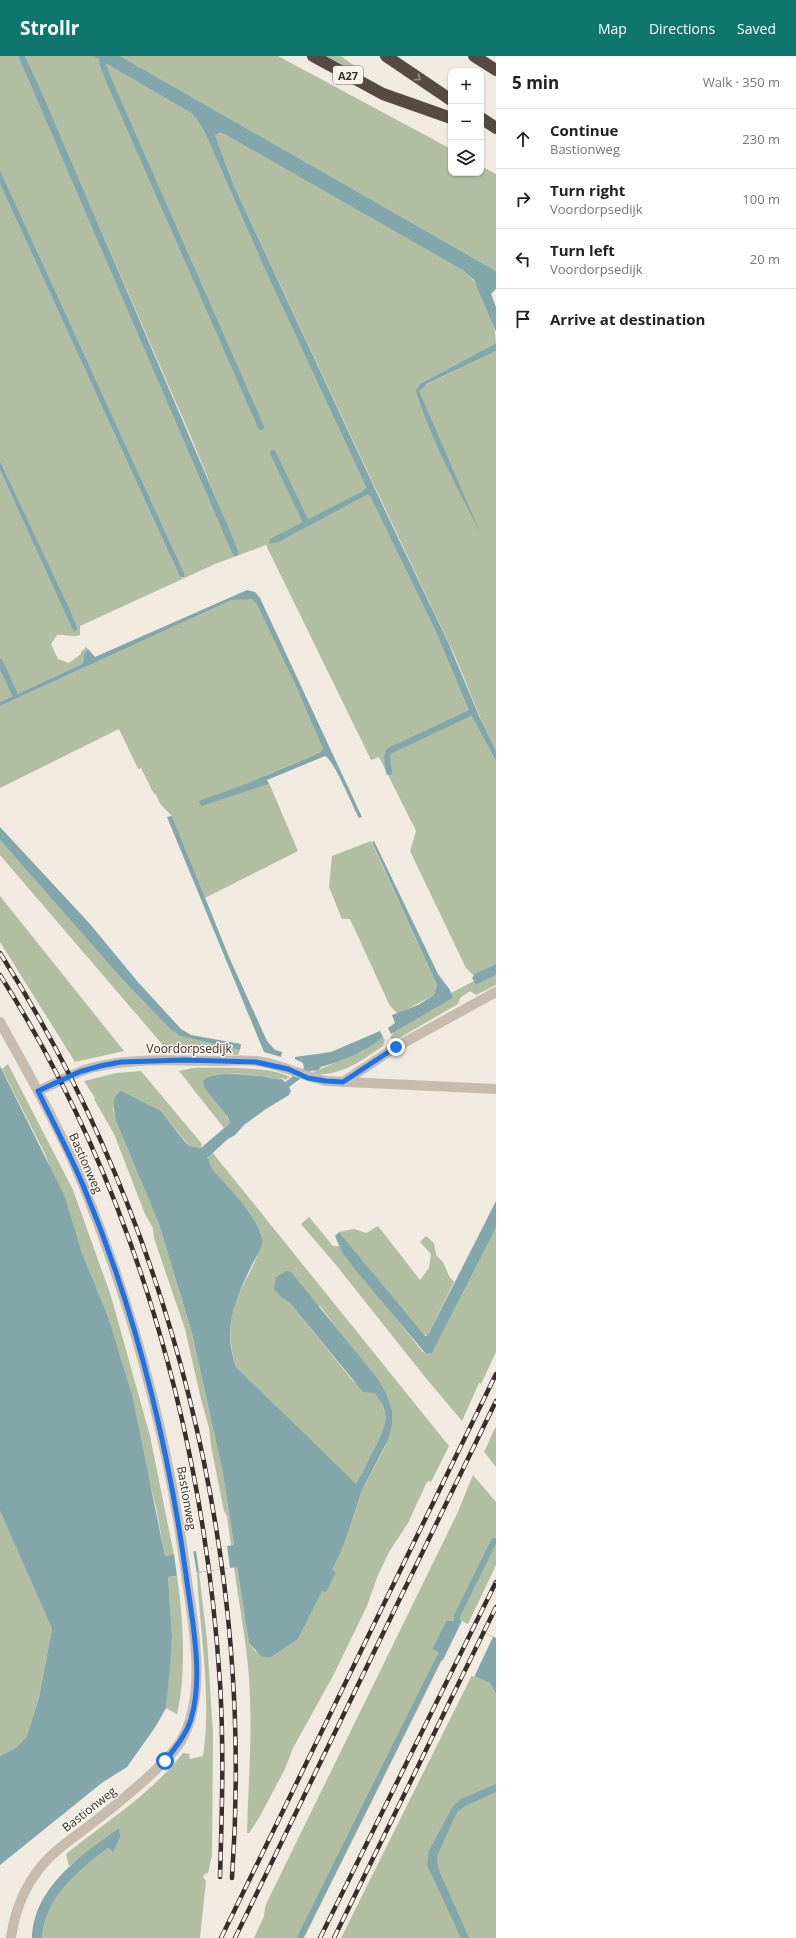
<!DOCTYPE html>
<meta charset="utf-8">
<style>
body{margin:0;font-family:"Open Sans",sans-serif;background:#f6f6f6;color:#222}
.controls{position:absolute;right:12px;top:12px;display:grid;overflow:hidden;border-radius:8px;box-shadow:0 1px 3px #0004}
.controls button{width:36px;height:36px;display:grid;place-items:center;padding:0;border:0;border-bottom:1px solid #e0e0e0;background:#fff;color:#222;font:20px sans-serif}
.stop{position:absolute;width:12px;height:12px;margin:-9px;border:3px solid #1a73e8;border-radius:50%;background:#fff}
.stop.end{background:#1a73e8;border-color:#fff;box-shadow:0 1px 4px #0008}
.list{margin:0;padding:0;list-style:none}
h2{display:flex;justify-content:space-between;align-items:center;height:52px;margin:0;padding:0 16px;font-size:17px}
h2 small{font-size:13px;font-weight:400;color:#767676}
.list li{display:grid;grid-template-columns:26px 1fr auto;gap:12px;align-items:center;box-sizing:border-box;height:60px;padding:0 16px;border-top:1px solid #e0e0e0}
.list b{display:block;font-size:15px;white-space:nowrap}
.list p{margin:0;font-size:13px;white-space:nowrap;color:#767676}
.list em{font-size:13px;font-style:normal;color:#767676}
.icon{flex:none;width:22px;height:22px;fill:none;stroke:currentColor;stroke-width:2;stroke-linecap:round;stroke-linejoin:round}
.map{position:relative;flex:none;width:496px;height:1882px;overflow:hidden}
header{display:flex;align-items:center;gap:24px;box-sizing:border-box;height:56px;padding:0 20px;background:#0f766e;color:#fff}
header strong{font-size:19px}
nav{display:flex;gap:22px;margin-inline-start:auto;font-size:14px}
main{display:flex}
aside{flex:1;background:#fff}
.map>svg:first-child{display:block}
</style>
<header>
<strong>Strollr</strong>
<nav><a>Map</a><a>Directions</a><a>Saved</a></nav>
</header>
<main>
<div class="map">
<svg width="496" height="1882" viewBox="0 0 496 1882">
<rect width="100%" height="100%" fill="#f0eae0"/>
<g fill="#b2bea2">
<path d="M 0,0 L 18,0 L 231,495 L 239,498 L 191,381 L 25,0 L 93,0 L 191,57 L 196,62 L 205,77 L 267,218 L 366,431 L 363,435 L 289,474 L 279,486 L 367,439 L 370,440 L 435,574 L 470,657 L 496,705 L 496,908 L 474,920 L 466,912 L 410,795 L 416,775 L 379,701 L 371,704 L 266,489 L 215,508 L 80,570 L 80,579 C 73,582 66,578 57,579 L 51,588 L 58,603 L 69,607 L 81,598 L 81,596 L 86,591 L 88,593 L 84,598 L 84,604 L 82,608 L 0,646 L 0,414 L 41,503 L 77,572 L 0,405 L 0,128 L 180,521 L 183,522 L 185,519 L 0,114 Z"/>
<path d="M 120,0 L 278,0 L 451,93 L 451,117 L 481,117 L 481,110 L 496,118 L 496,215 Z"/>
<path d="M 326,0 L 341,0 L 356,11 L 353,15 Z"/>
<path d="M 216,77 L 226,79 L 464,215 C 480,226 496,267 496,287 L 420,328 L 422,331 L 496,295 L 496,695 C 477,659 465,620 447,583 C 375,433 305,281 234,130 L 215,79 Z"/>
<path d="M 242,542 L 251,543 L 256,547 L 294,626 L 323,693 L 319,697 L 264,720 L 269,727 L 298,795 L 205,842 L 172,760 L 161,749 L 155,737 L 154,738 L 141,712 L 138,713 L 119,673 L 0,732 L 0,650 L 232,544 Z"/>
<path d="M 0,784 L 122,923 L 170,973 L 180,980 L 240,994 L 238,999 L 168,995 L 0,799 Z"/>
<path d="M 371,785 L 437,929 L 434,939 L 398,958 L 390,950 L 350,863 L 342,863 L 329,831 L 332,800 Z"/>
<path d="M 0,840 L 124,995 L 75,1006 L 0,886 Z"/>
<path d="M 496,919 L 496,929 L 476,939 L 470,935 L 460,942 L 458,948 L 396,984 L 390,982 L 394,976 L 453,942 L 451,937 L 474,925 L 476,929 Z"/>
<path d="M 383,981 L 385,984 L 383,990 C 362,1004 342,1020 315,1018 L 313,1016 L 363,995 Z"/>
<path d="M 8,1008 L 73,1134 L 111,1240 L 150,1380 L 174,1499 L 165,1500 L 156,1451 L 107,1258 L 82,1197 L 45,1098 L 2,1013 Z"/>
<path d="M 193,1012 C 219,1012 270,1010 290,1021 L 285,1024 L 283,1022 C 276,1025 269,1021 262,1020 C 249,1018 207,1014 203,1027 C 211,1041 225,1052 230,1067 L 224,1072 L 179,1015 Z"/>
<path d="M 141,1015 L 202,1088 L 201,1092 L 190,1090 L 187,1087 L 161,1055 L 122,1035 L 116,1039 L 113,1053 L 116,1065 L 159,1168 L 192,1277 L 222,1413 L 234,1489 L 231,1490 L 227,1460 L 224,1455 L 211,1390 L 209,1372 L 200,1339 L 185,1273 L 154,1182 L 153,1172 L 145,1158 L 114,1078 L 94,1043 L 95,1042 L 84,1025 L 116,1017 Z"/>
<path d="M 212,1096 L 449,1390 L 431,1426 L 428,1425 L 426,1428 L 408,1467 L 389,1496 L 378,1519 L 367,1550 L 333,1620 L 293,1692 L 285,1713 L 259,1762 L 249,1777 L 247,1777 C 248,1732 252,1687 250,1642 C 249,1598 240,1555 234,1511 L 237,1511 L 249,1587 L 255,1595 L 270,1602 L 298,1583 L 344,1489 L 362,1434 L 384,1393 L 392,1370 L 392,1354 L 386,1337 L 320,1250 L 282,1242 L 290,1247 L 353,1325 L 374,1337 L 380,1344 L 385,1357 L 385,1370 L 383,1377 L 356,1429 L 236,1311 C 230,1293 228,1266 234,1248 C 240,1231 266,1194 261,1178 C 252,1150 225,1134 210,1110 L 207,1103 Z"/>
<path d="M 309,1161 L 333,1190 L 339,1190 L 422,1295 L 426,1298 L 432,1297 L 496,1172 L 496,1296 L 481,1328 L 479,1327 L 462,1365 L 425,1321 L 336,1209 L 301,1168 Z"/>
<path d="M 378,1170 L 420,1224 L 429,1212 L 431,1198 L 420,1186 L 426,1180 L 434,1187 L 436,1199 L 443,1206 L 449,1220 L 454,1226 L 428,1279 L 423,1279 L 339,1176 L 354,1173 L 366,1177 Z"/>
<path d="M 495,1372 L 496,1372 L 496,1411 L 484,1396 Z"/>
<path d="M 473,1419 L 496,1446 L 496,1509 L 468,1568 L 461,1565 L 446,1565 L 432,1593 L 438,1596 L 442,1604 L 304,1882 L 254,1882 L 264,1860 L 265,1851 L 269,1842 L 457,1458 Z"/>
<path d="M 0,1455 L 52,1573 L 39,1641 L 27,1680 L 17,1691 L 0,1700 Z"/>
<path d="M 199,1516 L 207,1584 L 213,1677 L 212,1799 L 208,1817 L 205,1818 L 203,1821 L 206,1825 L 200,1882 L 42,1882 C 45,1841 78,1815 108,1792 L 112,1797 L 119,1772 L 69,1810 L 66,1798 C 106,1766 152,1737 183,1697 L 190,1698 L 189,1700 L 190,1703 L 203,1700 C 212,1642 200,1577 197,1518 Z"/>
<path d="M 177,1520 C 183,1563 187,1616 177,1658 L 166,1652 L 172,1579 L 168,1521 Z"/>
<path d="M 473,1617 L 475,1617 L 476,1621 L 490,1627 L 496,1638 L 496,1882 L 341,1882 Z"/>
</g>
<g fill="#82a6aa">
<path d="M 18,0 L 25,0 L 44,42 L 233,482 L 239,498 L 237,500 L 234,500 L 231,495 Z"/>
<path d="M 93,0 L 120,0 L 496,215 L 496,233 L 491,238 L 496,251 L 496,276 L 474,224 L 464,215 L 226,79 L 220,77 L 215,79 L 234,130 L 390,465 L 448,586 L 479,660 L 496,695 L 496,705 L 470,657 L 435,574 L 370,440 L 367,439 L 279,486 L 269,488 L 270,483 L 363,435 L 366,431 L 267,218 L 205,77 L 196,62 L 191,57 Z"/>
<path d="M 0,114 L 185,519 L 184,521 L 180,521 L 0,128 Z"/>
<path d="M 496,287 L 496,295 L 427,328 L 419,335 L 480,476 C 457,431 431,384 416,335 L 420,328 Z"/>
<path d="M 0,405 L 73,561 L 77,572 L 76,575 L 74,576 L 0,414 Z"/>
<path d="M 247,534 L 255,536 L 260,542 L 362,761 L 359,762 C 353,751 334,704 325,700 L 267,724 L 268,728 L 201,750 L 199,745 L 246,728 L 319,697 L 323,693 L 294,626 L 256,547 L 251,543 L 232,544 L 0,650 L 0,646 L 82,608 L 84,604 L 84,598 L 88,593 L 95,601 Z"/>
<path d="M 172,760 L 229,901 L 267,985 L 275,994 L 282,996 L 281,1001 L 264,996 L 167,761 Z"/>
<path d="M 0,771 L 90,868 L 137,925 L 181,973 L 191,979 L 241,988 L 240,994 L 180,980 L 170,973 L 122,923 L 0,784 Z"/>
<path d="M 374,785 L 438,918 L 450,934 L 453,942 L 391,978 L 388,972 L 395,967 L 392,959 L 418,949 L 434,939 L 437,929 L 372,786 Z"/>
<path d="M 496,908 L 496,919 L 476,929 L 472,922 L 475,918 Z"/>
<path d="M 380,975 L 383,981 C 366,996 342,1005 321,1011 L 318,1014 L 311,1015 L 289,1031 L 291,1035 L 289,1039 L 266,1053 L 244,1069 L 235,1079 L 228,1083 L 207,1102 L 209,1103 C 209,1111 214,1115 219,1121 C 232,1135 260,1164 262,1183 C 263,1192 256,1201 252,1209 C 235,1244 222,1270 236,1311 L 356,1428 C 362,1418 367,1408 372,1397 C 384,1375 394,1359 374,1337 L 363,1336 L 290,1247 L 282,1242 L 274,1233 L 276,1221 L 287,1215 L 291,1216 L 377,1322 L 386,1337 L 392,1354 L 392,1370 L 388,1384 L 362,1434 L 344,1489 L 332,1514 L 336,1516 L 326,1536 L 322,1535 L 298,1583 L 270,1602 L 261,1600 L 249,1587 L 237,1511 L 168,1521 L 172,1579 L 170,1611 L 166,1652 L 156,1670 L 127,1711 L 103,1726 L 0,1809 L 0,1700 L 17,1691 L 27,1680 L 39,1641 L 52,1573 L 0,1455 L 0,1010 L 64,1139 L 82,1197 L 107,1258 L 132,1339 L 165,1500 L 234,1489 L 222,1413 L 192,1277 L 159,1168 L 116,1065 C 114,1056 110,1038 122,1035 L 161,1055 L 186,1087 L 190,1090 L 201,1092 L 230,1067 L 228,1061 L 204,1031 L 203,1025 C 213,1014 246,1019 261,1020 C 268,1021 275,1024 282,1023 L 285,1026 L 304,1012 L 303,1007 L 295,1003 L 295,1001 L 331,996 Z"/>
<path d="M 496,1145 L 496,1172 L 432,1297 L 426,1298 L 353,1211 L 342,1196 L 335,1180 L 339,1176 L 425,1280 L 428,1279 Z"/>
<path d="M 446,1565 L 461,1565 L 496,1582 L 496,1638 L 490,1627 L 476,1621 L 475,1617 L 441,1604 L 438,1596 L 432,1593 Z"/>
<path d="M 496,1728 L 496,1736 L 465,1750 L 457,1756 L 437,1800 L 438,1812 L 469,1882 L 461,1882 L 427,1809 L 429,1795 L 453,1750 L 461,1743 Z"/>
<path d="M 119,1772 L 120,1781 L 113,1797 L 108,1792 C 78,1815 45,1841 42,1882 L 32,1882 C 34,1830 82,1799 119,1772 Z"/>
</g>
<g fill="#f0eae0">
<path d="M 227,1490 L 230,1512 L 199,1516 L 196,1495 Z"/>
<path d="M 193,1494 L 197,1518 L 177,1520 L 174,1498 Z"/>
<path d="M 462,1565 L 493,1581 L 474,1621 L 442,1606 Z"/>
</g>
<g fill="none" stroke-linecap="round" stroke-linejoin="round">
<g stroke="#82a6aa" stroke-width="6">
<path d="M 102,6 L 110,27 L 261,371"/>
<path d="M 273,397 L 305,464"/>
<path d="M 0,606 L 15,639"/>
<path d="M 389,716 L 387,701 L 389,695 L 470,657"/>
<path d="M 457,1565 L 457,1560 L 494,1485"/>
<path d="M 300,1882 L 439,1602"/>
</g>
<g stroke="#c7bbad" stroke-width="10">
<path d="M 0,966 C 30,1020 63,1078 86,1136 C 135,1259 169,1387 186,1518 C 193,1568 208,1638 181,1685 C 172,1699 159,1711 146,1723 C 131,1736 115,1750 99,1762 C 77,1780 50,1795 34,1820 C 21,1839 14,1860 11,1882"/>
<path d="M 343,1026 L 396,991 L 496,936"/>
<path d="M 38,1035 C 56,1027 73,1017 91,1012 C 130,1002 173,1004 213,1005 C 227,1005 242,1004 256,1005 C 280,1008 302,1020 326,1025 L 496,1033"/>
</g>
<g stroke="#564a43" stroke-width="12">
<path d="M 313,0 L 383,38 L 451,62"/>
<path d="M 386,0 L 451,44"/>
<path d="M 474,0 L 496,14"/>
<path d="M 481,62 L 496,72"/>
</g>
<g stroke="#372f2b" stroke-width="4.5">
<g id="rail">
<path d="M 0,897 C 172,1168 255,1502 232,1822"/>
<path d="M 0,919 C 134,1130 204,1379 220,1627 C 224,1692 222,1756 220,1821"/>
<path d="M 221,1882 L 496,1318"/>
<path d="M 235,1882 L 496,1345"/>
<path d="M 320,1882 L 496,1526"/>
<path d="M 334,1882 L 496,1551"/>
</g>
</g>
<use href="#rail" stroke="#f8f4ec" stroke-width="3" stroke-dasharray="9" stroke-linecap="butt"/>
</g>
<defs><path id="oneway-chevron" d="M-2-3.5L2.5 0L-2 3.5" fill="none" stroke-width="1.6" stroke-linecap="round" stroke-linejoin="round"/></defs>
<use stroke="#978e87" href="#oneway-chevron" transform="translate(418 22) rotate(34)"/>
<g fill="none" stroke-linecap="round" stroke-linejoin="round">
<path stroke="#1a73e8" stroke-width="5" d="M 165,1705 C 175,1692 186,1679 191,1663 C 204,1621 192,1563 186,1519 C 168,1388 136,1257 85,1134 C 71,1100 54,1068 38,1035 L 79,1016 L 100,1010 L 121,1006 L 184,1004 L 256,1006 L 288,1013 L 308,1022 L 326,1025 L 343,1026 L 396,991"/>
</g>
<g text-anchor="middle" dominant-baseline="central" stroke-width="3" stroke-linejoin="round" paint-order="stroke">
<rect fill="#f8f4ec" stroke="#716a65" stroke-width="1" x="333" y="10" width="30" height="18" rx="3"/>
<g font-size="11" font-weight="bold" fill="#372f2b">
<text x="348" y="19">A27</text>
</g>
<g font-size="12" fill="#372f2b" stroke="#f8f4ec">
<text x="189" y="992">Voordorpsedijk</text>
<text transform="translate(86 1107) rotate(66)">Bastionweg</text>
<text transform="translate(187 1442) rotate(80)">Bastionweg</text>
<text transform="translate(89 1753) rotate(-38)">Bastionweg</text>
</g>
</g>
</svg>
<div class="controls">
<button>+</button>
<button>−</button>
<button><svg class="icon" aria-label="layers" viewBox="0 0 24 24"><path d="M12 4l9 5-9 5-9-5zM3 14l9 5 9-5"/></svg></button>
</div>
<div class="stop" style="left:165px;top:1705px"></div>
<div class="stop end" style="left:396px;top:991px"></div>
</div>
<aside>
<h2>5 min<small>Walk · 350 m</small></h2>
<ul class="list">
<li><svg class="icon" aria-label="ahead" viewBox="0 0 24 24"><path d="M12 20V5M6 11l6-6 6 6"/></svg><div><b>Continue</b><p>Bastionweg</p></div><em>230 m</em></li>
<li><svg class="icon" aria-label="right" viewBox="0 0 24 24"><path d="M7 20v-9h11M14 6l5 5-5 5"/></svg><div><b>Turn right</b><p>Voordorpsedijk</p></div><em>100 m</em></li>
<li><svg class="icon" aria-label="left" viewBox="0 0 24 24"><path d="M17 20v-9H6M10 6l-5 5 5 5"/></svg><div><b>Turn left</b><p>Voordorpsedijk</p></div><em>20 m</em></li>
<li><svg class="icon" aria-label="arrive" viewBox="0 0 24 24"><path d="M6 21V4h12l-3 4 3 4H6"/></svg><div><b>Arrive at destination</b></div></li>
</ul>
</aside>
</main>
